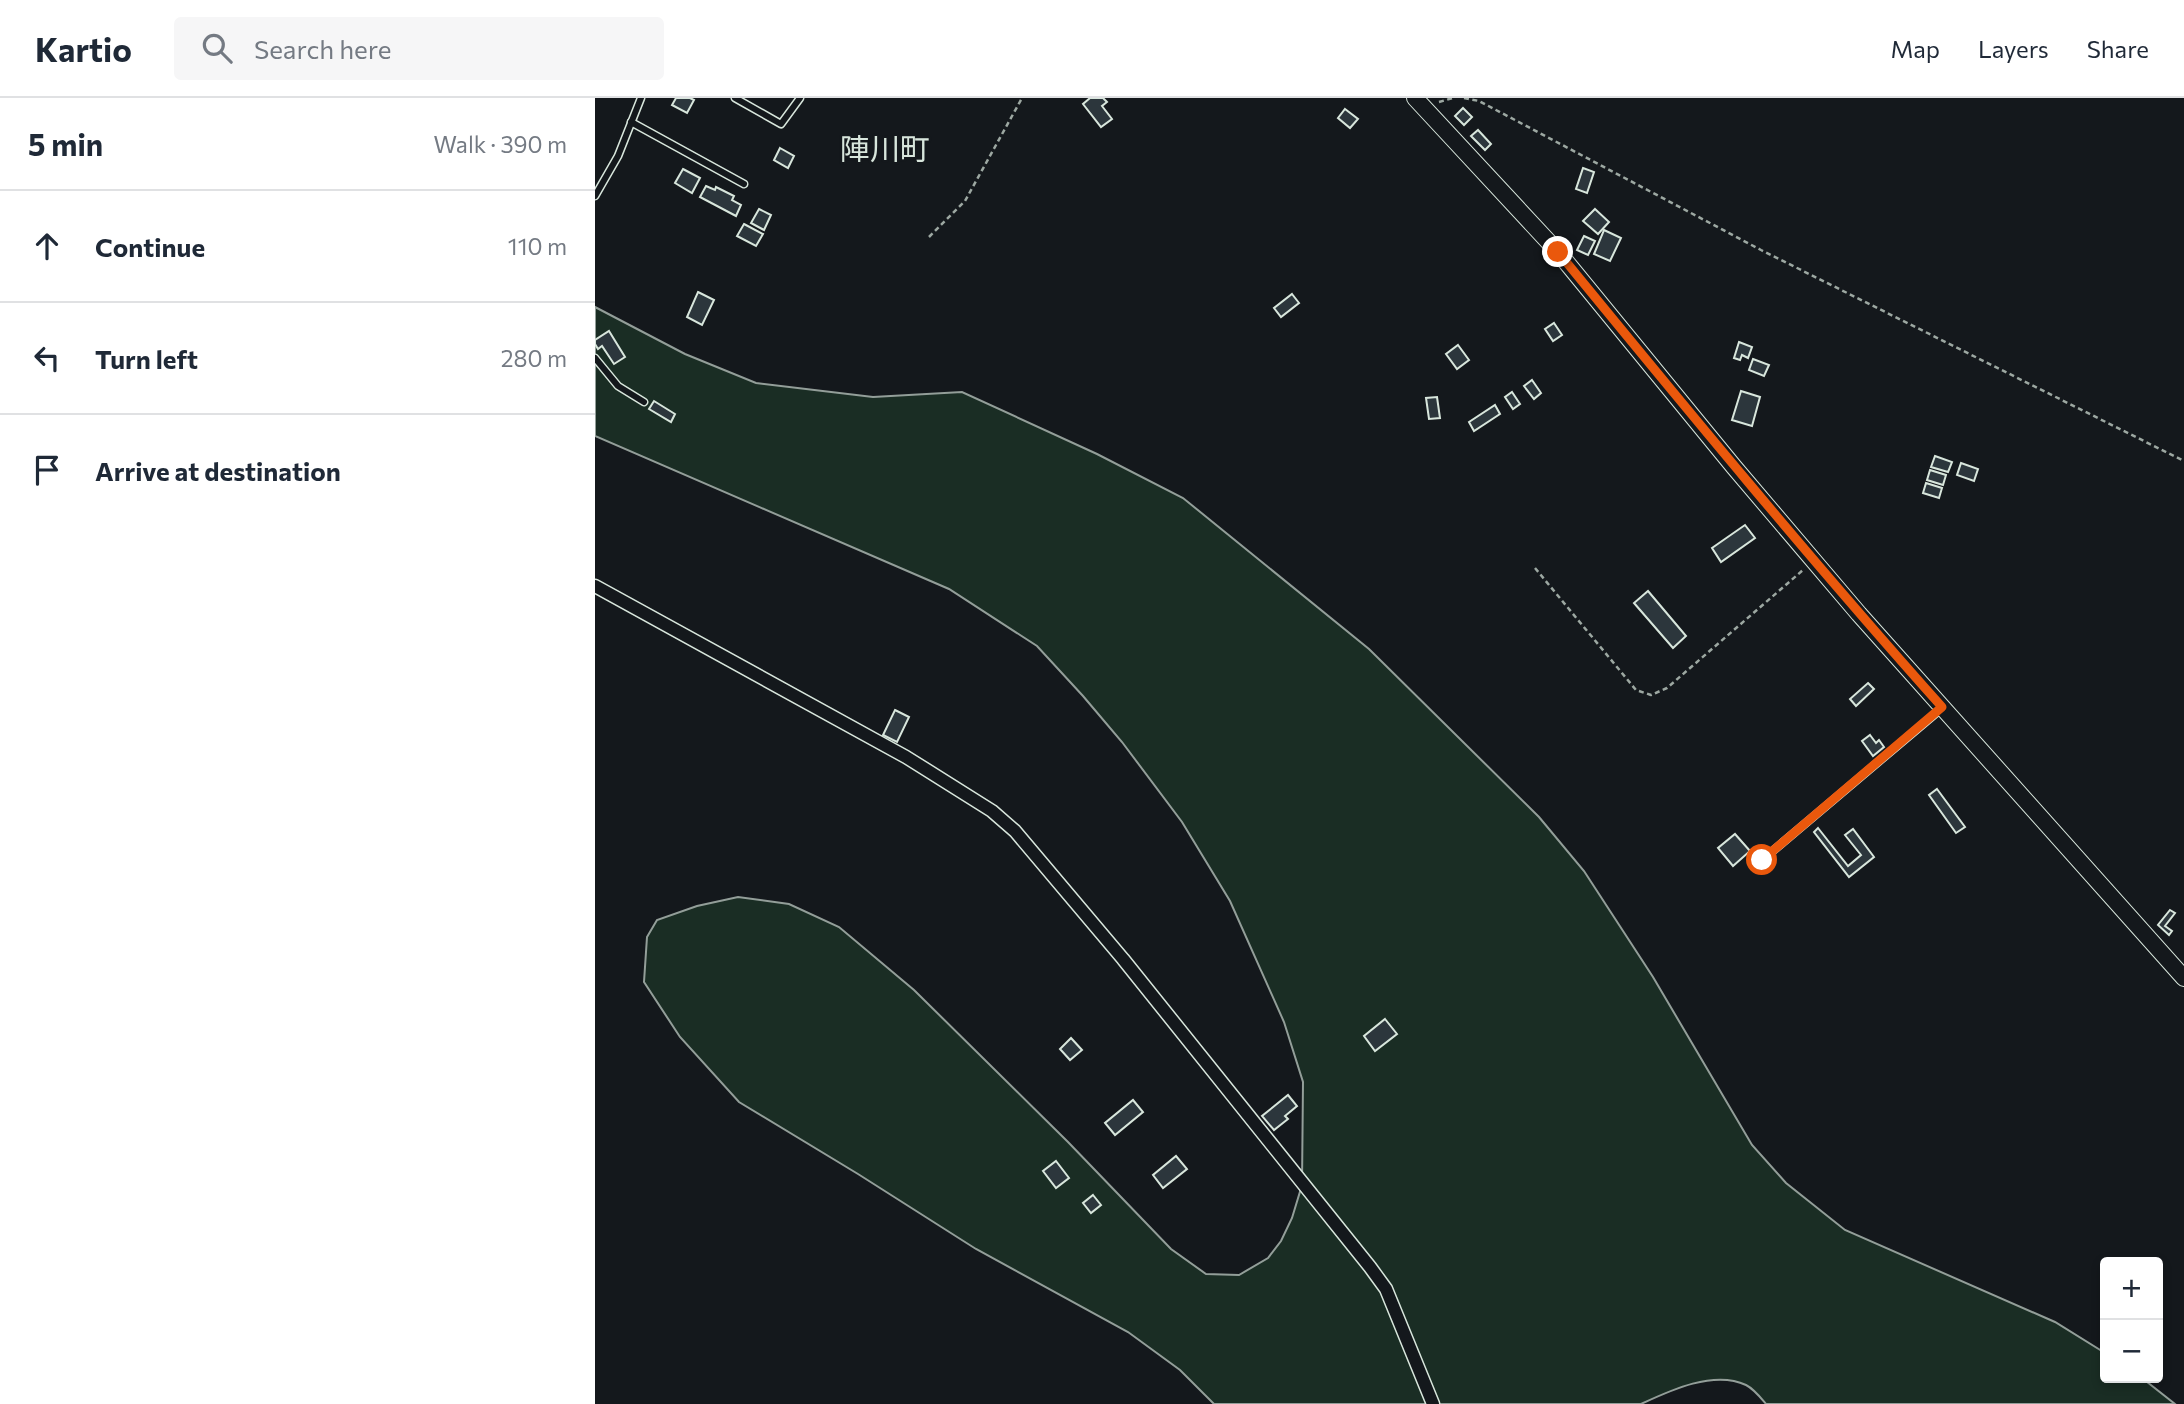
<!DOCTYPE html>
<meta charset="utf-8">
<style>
body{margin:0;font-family:Commissioner,"Noto Sans JP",sans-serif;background:#f6f6f7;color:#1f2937}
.controls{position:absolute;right:21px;bottom:21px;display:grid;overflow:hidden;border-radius:7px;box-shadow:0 4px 10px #0003}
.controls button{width:63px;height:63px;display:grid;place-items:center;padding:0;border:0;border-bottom:2px solid #e0e1e3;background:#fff;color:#1f2937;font:35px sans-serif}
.stop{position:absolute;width:21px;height:21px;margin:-16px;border:5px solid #ea580c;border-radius:50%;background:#fff}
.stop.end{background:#ea580c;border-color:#fff;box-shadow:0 2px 7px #0008}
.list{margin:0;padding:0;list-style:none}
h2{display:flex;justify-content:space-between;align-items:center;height:91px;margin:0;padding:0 28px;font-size:30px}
h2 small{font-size:23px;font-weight:400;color:#747a83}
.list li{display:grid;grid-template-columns:46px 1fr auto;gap:21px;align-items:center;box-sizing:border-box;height:112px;padding:0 28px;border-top:2px solid #e0e1e3}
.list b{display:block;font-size:26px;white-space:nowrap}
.list em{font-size:23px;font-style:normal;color:#747a83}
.icon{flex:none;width:38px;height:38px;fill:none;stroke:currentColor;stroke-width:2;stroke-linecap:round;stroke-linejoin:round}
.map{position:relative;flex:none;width:1589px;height:1306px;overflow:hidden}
header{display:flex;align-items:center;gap:42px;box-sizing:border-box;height:98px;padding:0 35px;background:#fff;border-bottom:2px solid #e0e1e3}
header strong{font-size:33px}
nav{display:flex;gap:38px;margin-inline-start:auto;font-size:24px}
.search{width:490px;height:63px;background:#f6f6f7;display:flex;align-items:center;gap:18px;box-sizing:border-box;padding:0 24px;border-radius:7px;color:#747a83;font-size:26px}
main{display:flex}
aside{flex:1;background:#fff}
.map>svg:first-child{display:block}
</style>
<header>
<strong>Kartio</strong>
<div class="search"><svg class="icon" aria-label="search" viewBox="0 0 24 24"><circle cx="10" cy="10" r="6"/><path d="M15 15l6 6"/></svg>Search here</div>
<nav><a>Map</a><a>Layers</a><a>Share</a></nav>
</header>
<main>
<aside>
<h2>5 min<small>Walk · 390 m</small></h2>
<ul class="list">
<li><svg class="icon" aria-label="ahead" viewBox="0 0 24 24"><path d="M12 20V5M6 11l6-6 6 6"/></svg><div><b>Continue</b></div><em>110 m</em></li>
<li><svg class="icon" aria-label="left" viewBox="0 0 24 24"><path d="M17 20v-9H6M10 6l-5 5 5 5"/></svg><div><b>Turn left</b></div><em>280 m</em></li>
<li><svg class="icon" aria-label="arrive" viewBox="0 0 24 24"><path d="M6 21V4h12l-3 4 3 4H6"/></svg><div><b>Arrive at destination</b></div></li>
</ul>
</aside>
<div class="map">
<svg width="1589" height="1306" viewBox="0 0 1589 1306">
<rect width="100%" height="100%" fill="#14181c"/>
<path fill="#1a2d24" stroke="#939e99" stroke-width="2" d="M 0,209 L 90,256 L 161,285 L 278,299 L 367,294 L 502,356 L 588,400 L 774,551 L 944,719 L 989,773 L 1058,879 L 1157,1047 L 1191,1085 L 1250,1132 L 1460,1224 L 1510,1255 L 1510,1280 L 1547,1280 L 1580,1306 L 1171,1306 C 1166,1300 1159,1291 1151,1287 C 1119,1272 1076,1292 1046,1306 L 619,1306 L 585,1272 L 533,1234 L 381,1151 L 263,1076 L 144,1004 L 85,939 L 49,884 L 52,839 L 62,822 L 102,808 L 143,799 L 194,806 L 244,829 L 319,892 L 473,1044 L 576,1151 L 611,1176 L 644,1177 L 673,1160 L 686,1143 L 697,1120 L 707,1087 L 708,984 L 689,924 L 635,803 L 587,724 L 527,644 L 488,598 L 442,548 L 354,491 L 0,338 Z"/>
<g fill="#2c363c" stroke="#d8e6dc" stroke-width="2">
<path d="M 81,0 L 95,0 L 99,2 L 92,15 L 77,7 Z"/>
<path d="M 495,0 L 508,0 L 512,4 L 507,8 L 517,21 L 506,29 L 488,6 Z"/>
<path d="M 868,10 L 877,19 L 869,27 L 860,18 Z"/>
<path d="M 750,11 L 763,21 L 755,30 L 743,20 Z"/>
<path d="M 883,32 L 896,46 L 890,52 L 876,38 Z"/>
<path d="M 185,50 L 199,58 L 193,70 L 179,62 Z"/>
<path d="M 988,70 L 999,74 L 992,95 L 981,91 Z"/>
<path d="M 88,71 L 105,80 L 97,95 L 80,85 Z"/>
<path d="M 111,88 L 120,92 L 121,89 L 139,98 L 137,102 L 146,107 L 141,118 L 105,99 Z"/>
<path d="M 164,111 L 176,117 L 169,132 L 156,125 Z"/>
<path d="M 1000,111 L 1014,124 L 1003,136 L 988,123 Z"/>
<path d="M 149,126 L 168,136 L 161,148 L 142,138 Z"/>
<path d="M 1009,132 L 1026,140 L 1015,163 L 999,156 Z"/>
<path d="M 989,138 L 1000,143 L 993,157 L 982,152 Z"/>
<path d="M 103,194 L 119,202 L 107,227 L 92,219 Z"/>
<path d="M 697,196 L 704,205 L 686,219 L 679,210 Z"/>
<path d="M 959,225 L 967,237 L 958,243 L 950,231 Z"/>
<path d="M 14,233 L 30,259 L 19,266 L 7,248 L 3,251 L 0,246 L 0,242 Z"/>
<path d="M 1144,244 L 1157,249 L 1153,260 L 1147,257 L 1145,262 L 1139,260 Z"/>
<path d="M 863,247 L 874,262 L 862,271 L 851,256 Z"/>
<path d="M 1158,261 L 1174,267 L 1169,278 L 1154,272 Z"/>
<path d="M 937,282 L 946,295 L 939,301 L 929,288 Z"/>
<path d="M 1146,293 L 1165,299 L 1157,328 L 1137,322 Z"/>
<path d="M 917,294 L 925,306 L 918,311 L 910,299 Z"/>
<path d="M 842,299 L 845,320 L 834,321 L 831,300 Z"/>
<path d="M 59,303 L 80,316 L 76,324 L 54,311 Z"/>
<path d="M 900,307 L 905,316 L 879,333 L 874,324 Z"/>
<path d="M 1340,358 L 1357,364 L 1353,374 L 1336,369 Z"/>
<path d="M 1366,365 L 1383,371 L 1379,383 L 1362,377 Z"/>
<path d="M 1335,372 L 1351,377 L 1348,387 L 1332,382 Z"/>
<path d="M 1331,385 L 1347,390 L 1344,400 L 1328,395 Z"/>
<path d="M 1150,427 L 1160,440 L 1126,464 L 1117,450 Z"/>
<path d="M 1053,493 L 1091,538 L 1078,550 L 1039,505 Z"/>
<path d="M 1273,585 L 1279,591 L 1261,608 L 1255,601 Z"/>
<path d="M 300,612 L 314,619 L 302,644 L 288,637 Z"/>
<path d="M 1275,637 L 1281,645 L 1284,642 L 1289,649 L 1278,658 L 1267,643 Z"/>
<path d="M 1342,691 L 1370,729 L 1361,735 L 1334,697 Z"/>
<path d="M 1223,730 L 1253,768 L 1266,757 L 1250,737 L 1258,731 L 1279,759 L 1254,779 L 1219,734 Z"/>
<path d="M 1140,736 L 1155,753 L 1138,768 L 1123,750 Z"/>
<path d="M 1575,812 L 1580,815 L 1570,828 L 1577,833 L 1574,837 L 1563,827 Z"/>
<path d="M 790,921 L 802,936 L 780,953 L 769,938 Z"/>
<path d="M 476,940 L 487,952 L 475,962 L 465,951 Z"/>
<path d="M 693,997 L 702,1008 L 690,1018 L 693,1021 L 679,1032 L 667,1018 Z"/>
<path d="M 538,1002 L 548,1014 L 520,1037 L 510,1025 Z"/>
<path d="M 581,1058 L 592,1071 L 568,1090 L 558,1077 Z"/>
<path d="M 461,1063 L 474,1080 L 461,1090 L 448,1073 Z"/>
<path d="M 498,1097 L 506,1107 L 496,1115 L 488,1105 Z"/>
</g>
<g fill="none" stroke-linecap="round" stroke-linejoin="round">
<g stroke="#d8e6dc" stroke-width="9">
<g id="service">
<path d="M 140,0 L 186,26 L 205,0"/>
<path d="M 36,24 L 149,86"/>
<path d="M 0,98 L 23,58 L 46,0"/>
<path d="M 0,260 L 23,288 L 49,304"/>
<path d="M 1167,762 L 1346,611"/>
</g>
</g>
<g stroke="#d8e6dc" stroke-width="15">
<path id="minor" d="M 0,488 L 311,659 L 397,713 L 420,733 L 528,861 L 775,1169 L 791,1191 L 838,1306"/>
</g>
<g stroke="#d8e6dc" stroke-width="18">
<path id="tertiary" d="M 820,0 L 963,154 L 1139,369 L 1264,516 L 1589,880"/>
</g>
<g stroke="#9da8a2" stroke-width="2.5" stroke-dasharray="5 3.5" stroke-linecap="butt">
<path d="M 869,0 L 884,3 L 1166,152 L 1589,363"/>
<path d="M 844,4 L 858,0"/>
<path d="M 334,139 L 370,103 L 427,0"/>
<path d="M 940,470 L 1041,592 L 1056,597 L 1072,590 L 1208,472"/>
</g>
<use href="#service" stroke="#14181c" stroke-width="6"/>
<use href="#minor" stroke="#14181c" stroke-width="12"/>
<use href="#tertiary" stroke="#14181c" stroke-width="16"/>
</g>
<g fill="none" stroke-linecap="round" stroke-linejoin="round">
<path stroke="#ea580c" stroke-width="9" d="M 963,154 C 1089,308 1215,461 1347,609 L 1167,762"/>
</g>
<g text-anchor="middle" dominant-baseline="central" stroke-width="5" stroke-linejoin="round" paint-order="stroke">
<g font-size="30" fill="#d8e6dc" stroke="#14181c">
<text x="290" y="49">陣川町</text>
</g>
</g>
</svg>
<div class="controls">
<button>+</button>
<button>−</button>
</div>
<div class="stop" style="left:1167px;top:762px"></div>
<div class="stop end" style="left:963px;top:154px"></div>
</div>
</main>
